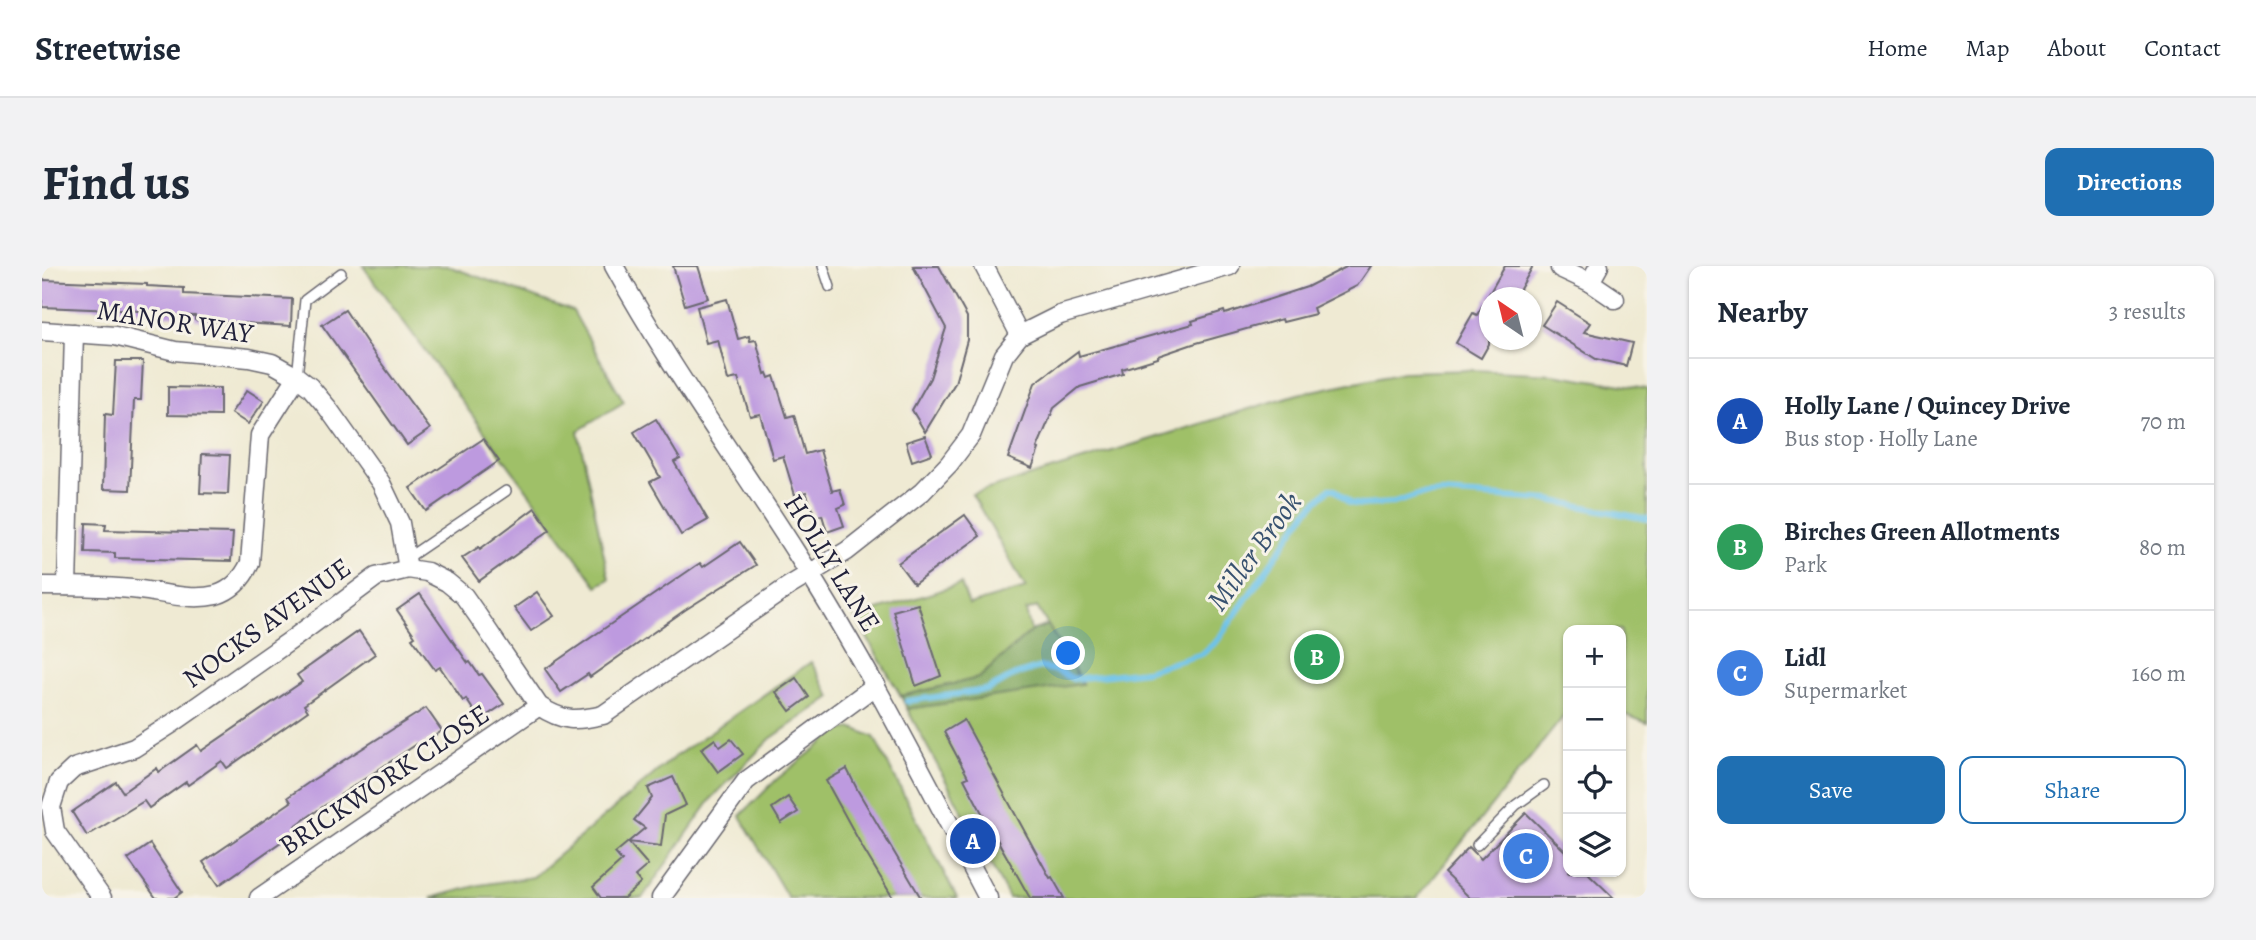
<!DOCTYPE html>
<meta charset="utf-8">
<style>
body{margin:0;font-family:Alegreya,serif;background:#f2f2f3;color:#1f2937}
.controls{position:absolute;right:21px;bottom:21px;display:grid;overflow:hidden;border-radius:14px;box-shadow:0 2px 5px #0004}
.controls button{width:63px;height:63px;display:grid;place-items:center;padding:0;border:0;border-bottom:2px solid #e0e1e3;background:#fff;color:#1f2937;font:35px sans-serif}
.compass{position:absolute;left:1437px;top:21px;width:63px;height:63px;border-radius:50%;background:#fff;box-shadow:0 2px 5px #0004;rotate:325deg}
.you{position:absolute;left:1027px;top:388px;width:24px;height:24px;margin:-18px;border:5px solid #fff;border-radius:50%;background:#1a73e8;box-shadow:0 0 0 10px #1a73e833}
.badge{display:grid;place-items:center;width:46px;height:46px;border-radius:50%;background:#1f6fb2;color:#fff;font-size:23px;font-weight:700}
.pin{position:absolute;translate:-50% -50%;border:4px solid #fff;box-shadow:0 2px 7px #0006}
.list{margin:0;padding:0;list-style:none}
h2{display:flex;justify-content:space-between;align-items:center;height:91px;margin:0;padding:0 28px;font-size:30px}
h2 small{font-size:23px;font-weight:400;color:#747a83}
.list li{display:grid;grid-template-columns:46px 1fr auto;gap:21px;align-items:center;box-sizing:border-box;height:126px;padding:0 28px;border-top:2px solid #e0e1e3}
.list b{display:block;font-size:26px;white-space:nowrap}
.list p{margin:0;font-size:23px;white-space:nowrap;color:#747a83}
.list em{font-size:23px;font-style:normal;color:#747a83}
.actions{display:flex;gap:14px;padding:21px 28px}
.actions a{flex:1;padding:16px 0;border:2px solid #1f6fb2;border-radius:14px;text-align:center;font-size:24px;color:#1f6fb2}
.actions .main{background:#1f6fb2;color:#fff}
.icon{flex:none;width:38px;height:38px;fill:none;stroke:currentColor;stroke-width:2;stroke-linecap:round;stroke-linejoin:round}
.map{position:relative;flex:none;width:1605px;height:632px;overflow:hidden;border-radius:14px}
header{display:flex;align-items:center;gap:42px;box-sizing:border-box;height:98px;padding:0 35px;background:#fff;border-bottom:2px solid #e0e1e3}
header strong{font-size:33px}
nav{display:flex;gap:38px;margin-inline-start:auto;font-size:24px}
.intro{display:flex;align-items:center;justify-content:space-between;box-sizing:border-box;height:168px;padding:0 42px}
h1{margin:0;font-size:49px}
.button{padding:18px 32px;border-radius:14px;background:#1f6fb2;color:#fff;font-size:24px;font-weight:700}
main{display:flex;gap:42px;padding:0 42px}
aside{flex:1;background:#fff;border-radius:14px;box-shadow:0 2px 5px #0004}
.map>svg:first-child{display:block}
</style>
<header>
<strong>Streetwise</strong>
<nav><a>Home</a><a>Map</a><a>About</a><a>Contact</a></nav>
</header>
<div class="intro"><h1>Find us</h1><a class="button">Directions</a></div>
<main>
<div class="map">
<svg width="1605" height="632" viewBox="0 0 1605 632">
<rect width="100%" height="100%" fill="#f7f3e8"/>
<filter id="ink" filterUnits="userSpaceOnUse"><feTurbulence type="fractalNoise" baseFrequency=".0143" numOctaves="2"/><feDisplacementMap in="SourceGraphic" scale="14" xChannelSelector="R" yChannelSelector="G"/><feConvolveMatrix kernelMatrix="1 2 1 2 8 2 1 2 1" color-interpolation-filters="sRGB"/></filter>
<filter id="wash" filterUnits="userSpaceOnUse"><feTurbulence type="fractalNoise" baseFrequency=".00686" numOctaves="4" result="noise"/><feDisplacementMap in="SourceGraphic" scale="28" xChannelSelector="R" yChannelSelector="G"/><feGaussianBlur stdDeviation="1.57" result="paint"/><feColorMatrix in="noise" values="0 0 0 0 0 0 0 0 0 0 0 0 0 0 0 0 0 1.4 0 .05"/><feComposite in="paint" operator="in"/></filter>
<g filter="url(#wash)">
<rect width="100%" height="100%" fill="#efead3"/>
<g fill="#9fc068" stroke="#607152" stroke-width="2">
<path d="M 321,0 L 406,0 L 531,45 L 582,136 L 536,165 L 567,313 L 555,320 Z"/>
<path d="M 1431,104 L 1511,108 L 1605,123 L 1605,457 L 1579,447 L 1579,364 L 1526,364 L 1526,445 L 1375,632 L 967,632 L 865,443 L 1040,417 L 995,341 L 984,345 L 989,365 L 937,412 L 859,430 L 813,351 L 919,318 L 927,339 L 984,322 L 930,228 L 1256,128 L 1361,106 Z"/>
<path d="M 769,396 L 789,431 L 728,473 L 670,532 L 600,632 L 389,632 L 438,619 L 491,611 L 631,492 Z"/>
<path d="M 811,462 L 832,471 L 915,632 L 746,632 L 742,625 L 698,550 L 735,513 L 797,464 Z"/>
</g>
<path fill="#7fa65c" stroke="#50644c" stroke-width="2" d="M 1006,359 L 1040,418 L 865,443 L 859,430 L 937,412 L 989,365 Z"/>
<g fill="none" stroke-linecap="round" stroke-linejoin="round">
<path stroke="#6dc3ea" stroke-width="6" d="M 865,435 L 945,424 L 973,409 L 998,401 L 1016,405 L 1031,413 L 1103,405 L 1160,388 L 1175,375 L 1266,244 L 1287,223 L 1293,223 L 1307,237 L 1319,239 L 1352,237 L 1376,229 L 1400,227 L 1507,234 L 1605,253"/>
</g>
<g id="blocks">
<g fill="#bd9adf">
<path d="M 631,0 L 656,0 L 666,32 L 643,39 Z"/>
<path d="M 871,0 L 897,0 L 925,51 L 925,74 L 913,117 L 883,166 L 870,144 L 888,112 L 904,62 Z"/>
<path d="M 1306,0 L 1329,0 L 1315,20 L 1271,42 L 1273,48 L 1241,56 L 1240,53 L 1151,78 L 1116,90 L 1116,92 L 1080,103 L 1081,108 L 1038,121 L 1012,142 L 995,182 L 997,183 L 990,202 L 966,192 L 993,117 L 1036,85 L 1037,90 L 1151,58 L 1150,55 L 1182,45 L 1183,48 L 1265,21 Z"/>
<path d="M 1463,0 L 1491,0 L 1473,32 L 1447,32 L 1447,78 L 1439,92 L 1414,77 L 1431,47 L 1435,49 Z"/>
<path d="M 0,14 L 105,18 L 105,20 L 142,22 L 142,28 L 250,33 L 249,60 L 153,54 L 153,50 L 122,49 L 122,46 L 0,41 Z"/>
<path d="M 685,33 L 696,73 L 707,70 L 708,75 L 714,74 L 723,108 L 725,107 L 727,112 L 732,110 L 745,151 L 752,149 L 763,188 L 778,184 L 790,225 L 798,223 L 803,239 L 796,242 L 802,260 L 785,266 L 780,249 L 773,251 L 764,226 L 753,229 L 741,190 L 731,193 L 718,148 L 708,150 L 696,112 L 686,114 L 676,74 L 664,77 L 655,41 Z"/>
<path d="M 1515,36 L 1548,57 L 1542,66 L 1590,77 L 1584,100 L 1554,93 L 1500,59 Z"/>
<path d="M 303,44 L 331,86 L 388,163 L 365,179 L 280,59 Z"/>
<path d="M 74,95 L 101,95 L 99,134 L 92,134 L 88,224 L 61,223 L 63,148 L 71,149 Z"/>
<path d="M 126,121 L 178,122 L 178,150 L 126,149 Z"/>
<path d="M 205,124 L 222,135 L 206,158 L 189,147 Z"/>
<path d="M 614,153 L 638,193 L 632,196 L 666,254 L 639,269 L 608,216 L 618,211 L 592,166 Z"/>
<path d="M 883,170 L 890,188 L 870,195 L 864,176 Z"/>
<path d="M 441,173 L 457,195 L 384,245 L 368,222 Z"/>
<path d="M 160,188 L 188,189 L 186,228 L 158,227 Z"/>
<path d="M 493,242 L 508,264 L 437,315 L 420,292 L 437,281 L 438,283 Z"/>
<path d="M 923,249 L 938,270 L 872,318 L 856,297 Z"/>
<path d="M 44,257 L 64,258 L 63,264 L 191,267 L 189,295 L 73,292 L 73,287 L 43,286 Z"/>
<path d="M 698,276 L 714,299 L 643,344 L 548,411 L 546,408 L 519,426 L 503,403 L 658,297 L 661,301 Z"/>
<path d="M 495,326 L 512,350 L 489,365 L 472,342 Z"/>
<path d="M 378,328 L 426,397 L 428,396 L 437,409 L 440,408 L 462,438 L 438,454 L 424,433 L 421,435 L 398,401 L 393,404 L 370,372 L 373,370 L 355,344 Z"/>
<path d="M 876,338 L 899,410 L 874,420 L 851,345 Z"/>
<path d="M 317,365 L 333,388 L 262,439 L 266,445 L 185,502 L 180,495 L 146,519 L 144,516 L 107,542 L 102,535 L 45,570 L 30,546 L 74,516 L 81,526 L 115,502 L 117,506 L 155,479 L 159,485 L 260,416 L 255,409 Z"/>
<path d="M 754,412 L 767,431 L 748,445 L 734,426 Z"/>
<path d="M 384,442 L 400,465 L 377,480 L 375,478 L 273,546 L 253,560 L 256,564 L 177,619 L 161,596 L 249,536 L 246,531 L 269,515 Z"/>
<path d="M 922,454 L 1008,612 L 1010,611 L 1022,632 L 988,632 L 939,545 L 922,513 L 926,511 L 902,466 Z"/>
<path d="M 673,473 L 678,481 L 689,473 L 701,488 L 676,506 L 659,483 Z"/>
<path d="M 805,503 L 816,525 L 879,632 L 851,632 L 822,584 L 784,515 Z"/>
<path d="M 631,511 L 644,539 L 623,549 L 619,580 L 586,576 L 606,599 L 593,610 L 599,617 L 582,632 L 559,632 L 551,621 L 580,595 L 573,587 L 603,562 L 592,554 L 610,532 L 606,522 Z"/>
<path d="M 746,531 L 756,546 L 739,557 L 730,542 Z"/>
<path d="M 1484,547 L 1526,588 L 1526,606 L 1545,606 L 1572,632 L 1428,632 L 1402,607 L 1427,581 L 1439,593 Z"/>
<path d="M 108,578 L 140,626 L 132,632 L 114,632 L 86,593 Z"/>
</g>
</g>
</g>
<g filter="url(#ink)">
<use href="#blocks" fill-opacity="0" stroke="#6a6870" stroke-width="2"/>
<g fill="none" stroke-linecap="round" stroke-linejoin="round">
<g stroke="#6a6870" stroke-width="12">
<g id="lane">
<path d="M 781,0 L 788,21"/>
<path d="M 255,111 L 263,34 L 299,7"/>
<path d="M 364,293 L 464,225"/>
<path d="M 1435,579 L 1474,539 L 1502,519"/>
</g>
</g>
<g stroke="#6a6870" stroke-width="21">
<g id="street">
<path d="M 572,0 C 627,100 694,192 755,288 C 826,399 885,516 946,632"/>
<path d="M 942,0 L 978,69 L 1018,49 L 1188,0"/>
<path d="M 1518,2 L 1548,16 L 1557,0"/>
<path d="M 1548,16 L 1573,33"/>
<path d="M 0,65 L 73,70 L 133,85 L 207,92 L 230,97 L 255,111 L 268,121 L 285,141 L 339,217 L 358,257 L 366,303"/>
<path d="M 0,320 C 32,320 66,320 98,324 C 123,327 149,335 174,329 C 191,324 201,312 208,297 L 218,169 L 255,111"/>
<path d="M 25,320 L 32,67"/>
<path d="M 60,632 L 13,565 L 9,541 L 17,516 L 32,502 L 92,482 L 131,457 L 252,372 L 334,311 L 366,303 L 385,306 L 405,316 L 422,330 L 436,350 L 497,440 C 521,456 534,455 561,449 L 747,320 L 805,285 L 880,226 L 907,198 L 929,169 L 962,89 L 978,69"/>
<path d="M 217,632 L 497,440"/>
<path d="M 619,632 L 704,515 L 834,419"/>
</g>
</g>
<use href="#lane" stroke="#fff" stroke-width="9"/>
<use href="#street" stroke="#fff" stroke-width="18"/>
</g>
</g>
<g text-anchor="middle" dominant-baseline="central" stroke-width="6" stroke-linejoin="round" paint-order="stroke">
<g font-size="28" fill="#22223b" stroke="#f7f3e8">
<text transform="translate(133 56) rotate(9)">MANOR WAY</text>
<text transform="translate(790 297) rotate(58)">HOLLY LANE</text>
<text transform="translate(225 357) rotate(-36)">NOCKS AVENUE</text>
<text transform="translate(342 514) rotate(-34)">BRICKWORK CLOSE</text>
</g>
<g font-size="30" font-style="italic" fill="#385270" stroke="#f7f3e8">
<text transform="translate(1212 285) rotate(-54)">Miller Brook</text>
</g>
</g>
</svg>
<div class="controls">
<button>+</button>
<button>−</button>
<button><svg class="icon" aria-label="locate" viewBox="0 0 24 24"><circle cx="12" cy="12" r="6"/><path d="M12 2v4M12 18v4M2 12h4M18 12h4"/></svg></button>
<button><svg class="icon" aria-label="layers" viewBox="0 0 24 24"><path d="M12 4l9 5-9 5-9-5zM3 14l9 5 9-5"/></svg></button>
</div>
<svg class="compass" viewBox="-18 -18 36 36"><path d="M0-13l5 13h-10z" fill="#e53935"/><path d="M0 13l5-13h-10z" fill="#747a83"/></svg>
<div class="you"></div>
<div class="pin badge" style="left:931px;top:575px;background:#1a4fb4">A</div>
<div class="pin badge" style="left:1275px;top:391px;background:#2e9e5b">B</div>
<div class="pin badge" style="left:1484px;top:590px;background:#3f7fe0">C</div>
</div>
<aside>
<h2>Nearby<small>3 results</small></h2>
<ul class="list">
<li><span class="badge" style="background:#1a4fb4">A</span><div><b>Holly Lane / Quincey Drive</b><p>Bus stop · Holly Lane</p></div><em>70 m</em></li>
<li><span class="badge" style="background:#2e9e5b">B</span><div><b>Birches Green Allotments</b><p>Park</p></div><em>80 m</em></li>
<li><span class="badge" style="background:#3f7fe0">C</span><div><b>Lidl</b><p>Supermarket</p></div><em>160 m</em></li>
</ul>
<div class="actions"><a class="main">Save</a><a>Share</a></div>
</aside>
</main>
